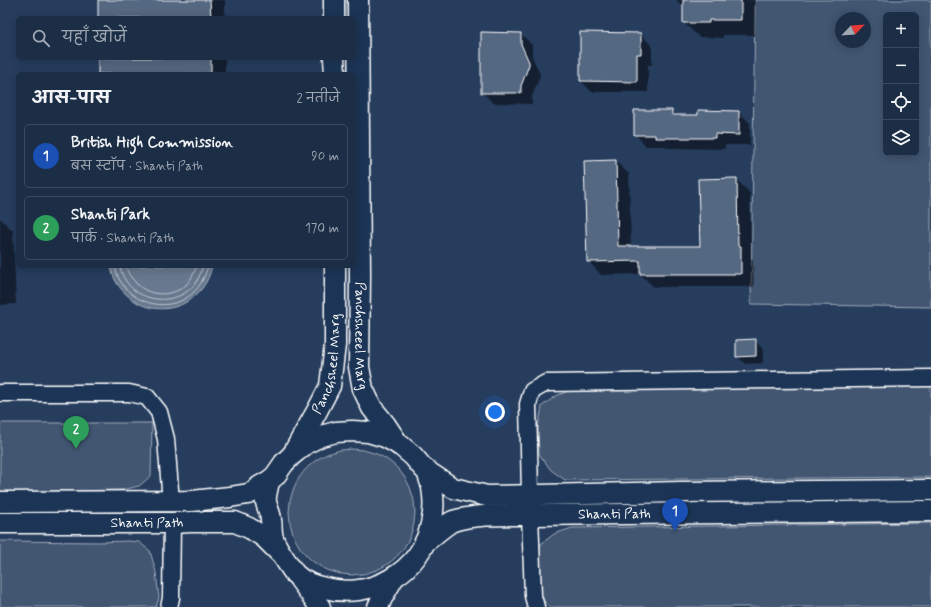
<!DOCTYPE html>
<html lang="hi">
<meta charset="utf-8">
<style>
body{margin:0;font-family:Mynerve,"Playpen Sans Deva",sans-serif;background:#25364d;color:#f1f3f6}
.controls{position:absolute;right:12px;top:12px;display:grid;overflow:hidden;border-radius:6px;box-shadow:0 2px 10px #0003}
.controls button{width:36px;height:36px;display:grid;place-items:center;padding:0;border:0;border-bottom:1px solid #3a4a5f;background:#1c2e46;color:#f1f3f6;font:20px sans-serif}
.compass{position:absolute;left:835px;top:12px;width:36px;height:36px;border-radius:50%;background:#1c2e46;box-shadow:0 2px 10px #0003;rotate:65deg}
.you{position:absolute;left:495px;top:412px;width:14px;height:14px;margin:-10px;border:3px solid #fff;border-radius:50%;background:#1a73e8;box-shadow:0 0 0 6px #1a73e833}
.badge{display:grid;place-items:center;width:26px;height:26px;border-radius:50%;background:#8c9099;color:#fff;font-size:13px;font-weight:700}
.pin{position:absolute;translate:-50% -33px;filter:drop-shadow(0 1px 2px #0008)}
.pin::after{content:'';position:absolute;top:21px;width:14px;height:12px;background:inherit;clip-path:polygon(0 0,100% 0,50% 100%)}
.list{margin:0;padding:0;list-style:none}
h2{display:flex;justify-content:space-between;align-items:center;height:52px;margin:0;padding:0 16px;font-size:17px}
h2 small{font-size:13px;font-weight:400;color:#a0a8b3}
.list li{display:grid;grid-template-columns:26px 1fr auto;gap:12px;align-items:center;box-sizing:border-box;height:64px;margin:0 8px 8px;padding:0 8px;border:1px solid #3a4a5f;border-radius:6px}
.list b{display:block;font-size:15px;white-space:nowrap}
.list p{margin:0;font-size:13px;white-space:nowrap;color:#a0a8b3}
.list em{font-size:13px;font-style:normal;color:#a0a8b3}
.icon{flex:none;width:22px;height:22px;fill:none;stroke:currentColor;stroke-width:2;stroke-linecap:round;stroke-linejoin:round}
.map{position:relative;flex:none;width:931px;height:607px;overflow:hidden}
.search{position:absolute;background:#1c2e46;box-shadow:0 2px 10px #0003;left:16px;top:16px;width:340px;height:44px;display:flex;align-items:center;gap:10px;box-sizing:border-box;padding:0 14px;border-radius:6px;color:#a0a8b3;font-size:15px}
.panel{position:absolute;background:#1c2e46;box-shadow:0 2px 10px #0003;left:16px;top:72px;width:340px;height:196px;border-radius:6px}
.map>svg:first-child{display:block}
</style>
<div class="map">
<svg width="931" height="607" viewBox="0 0 931 607">
<rect width="100%" height="100%" fill="#263d5e"/>
<filter id="ink" filterUnits="userSpaceOnUse"><feTurbulence type="fractalNoise" baseFrequency=".025" numOctaves="2"/><feDisplacementMap in="SourceGraphic" scale="8" xChannelSelector="R" yChannelSelector="G"/><feConvolveMatrix kernelMatrix="1 2 1 2 8 2 1 2 1" color-interpolation-filters="sRGB"/></filter>
<g filter="url(#ink)">
<g fill="#425672" stroke="#a0aab8" fill-rule="evenodd">
<path d="M 755,0 L 931,0 L 931,307 L 751,304 ZM 886,15 L 916,15 L 916,153 L 886,153 ZM 841,18 L 865,18 L 865,42 L 841,42 Z"/>
<path d="M 931,384 L 931,477 L 565,480 L 551,470 L 539,454 L 538,428 L 542,406 L 556,396 L 573,389 Z"/>
<path d="M 0,423 L 152,423 L 151,476 L 139,486 L 122,490 L 0,492 Z"/>
<circle cx="352" cy="512" r="63"/>
<path d="M 931,523 L 931,607 L 549,607 L 537,592 L 536,566 L 541,544 L 554,534 L 572,528 Z"/>
<path d="M 0,541 L 99,542 L 128,541 L 139,542 L 150,551 L 156,572 L 159,598 L 156,607 L 0,607 Z"/>
</g>
<path fill="#67788e" stroke="#a4aebb" d="M 111,266 L 212,266 C 204,306 157,323 127,295 C 118,287 112,277 111,266 Z"/>
<g fill="#0007">
<rect x="99" y="0" width="126" height="18"/>
<path d="M 676,0 L 755,0 L 755,35 L 723,35 L 723,38 L 699,37 L 684,23 L 684,5 L 681,5 Z"/>
<path d="M 521,34 L 532,45 L 532,56 L 540,74 L 540,76 L 532,97 L 532,104 L 493,103 L 482,92 Z"/>
<path d="M 641,34 L 652,46 L 652,65 L 648,65 L 648,92 L 592,92 L 581,81 Z"/>
<rect x="99" y="58" width="126" height="16"/>
<path d="M 672,111 L 677,116 L 699,116 L 739,112 L 750,123 L 750,145 L 725,145 L 725,149 L 667,148 L 665,146 L 646,146 L 635,134 Z"/>
<path d="M 615,161 L 629,174 L 631,247 L 701,247 L 736,179 L 750,193 L 751,258 L 753,260 L 754,287 L 654,287 L 640,274 L 601,275 L 588,261 Z"/>
<path d="M 0,218 L 13,231 L 16,304 L 0,305 Z"/>
<path d="M 755,340 L 763,348 L 763,363 L 745,364 L 737,356 Z"/>
</g>
<g fill="none" stroke-linecap="round" stroke-linejoin="round">
<g stroke="#c2c9d2" stroke-width="1">
<path d="M 115,266 C 120,301 167,318 194,292 C 201,285 205,276 208,266"/>
<path d="M 120,266 C 125,298 165,309 189,290 C 197,284 200,275 203,266"/>
<path d="M 126,266 C 127,273 132,279 137,284 C 150,297 172,297 186,285 C 191,280 194,273 197,266"/>
</g>
</g>
<g fill="#556781" stroke="#fff">
<path d="M 98,0 L 210,0 L 211,18 L 98,18 Z"/>
<path d="M 683,0 L 741,0 L 741,20 L 709,20 L 709,23 L 683,23 Z"/>
<path d="M 481,32 L 521,33 L 521,44 L 529,62 L 529,65 L 521,86 L 521,93 L 481,93 Z"/>
<path d="M 580,32 L 641,33 L 641,54 L 637,54 L 637,82 L 580,81 Z"/>
<rect x="98" y="58" width="113" height="16"/>
<path d="M 634,110 L 672,110 L 672,115 L 698,115 L 698,110 L 739,111 L 739,135 L 715,134 L 715,138 L 655,138 L 655,135 L 634,135 Z"/>
<path d="M 616,160 L 618,246 L 700,246 L 698,179 L 737,178 L 738,246 L 741,246 L 741,274 L 640,274 L 640,261 L 587,262 L 584,161 Z"/>
<path d="M 756,339 L 756,356 L 736,357 L 736,340 Z"/>
</g>
<g fill="none" stroke-linecap="round" stroke-linejoin="round">
<g stroke="#fff" stroke-width="19">
<g id="minor">
<path d="M 0,393 L 129,393 L 147,397 L 159,412 L 166,439 L 171,502"/>
<path d="M 530,494 L 528,404 L 532,391 L 546,383 L 931,378"/>
<path d="M 530,515 L 533,596 L 536,607"/>
<path d="M 169,607 L 171,598 L 172,523"/>
</g>
</g>
<g stroke="#fff" stroke-width="23">
<g id="major">
<path d="M 334,0 L 334,18"/>
<path id="s1" d="M 358,0 L 360,276 L 359,367 L 363,389 L 372,408 L 385,424 L 399,445"/>
<path d="M 334,58 L 335,74"/>
<path id="s2" d="M 295,450 L 317,411 L 330,386 L 335,345 L 335,266"/>
<path d="M 269,481 C 268,488 265,496 266,502 C 267,508 271,514 271,520 C 272,525 271,532 273,538 C 275,545 282,555 286,561 C 289,565 292,570 295,574 C 302,581 315,586 325,588 C 371,600 421,572 431,524 C 434,512 434,499 432,488 C 431,482 428,476 427,470"/>
<path d="M 0,502 L 192,501 L 230,497 L 248,494 L 255,491 L 260,486 L 269,481 L 275,476 L 284,463 L 292,455 L 307,443 L 321,436 L 336,432 L 352,431 L 368,432 L 385,437 L 400,445 L 413,456 L 424,469 L 453,488 L 487,496 L 682,492 L 931,490"/>
<path id="s3" d="M 0,523 L 172,523 L 191,522 L 235,522 L 249,528 L 264,537 L 279,552"/>
<path id="s4" d="M 425,542 C 432,537 446,524 453,521 C 475,514 507,515 530,515 L 931,511"/>
<path d="M 300,580 L 320,607"/>
<path d="M 378,607 L 382,598 L 394,577"/>
</g>
</g>
<use href="#minor" stroke="#1d3557" stroke-width="16"/>
<use href="#major" stroke="#1d3557" stroke-width="20"/>
</g>
</g>
<g text-anchor="middle" dominant-baseline="central" stroke-width="3" stroke-linejoin="round" paint-order="stroke">
<g font-size="14" fill="#fff" stroke="#1d3557">
<text stroke="none"><textPath href="#s1" startOffset="336">Panchsheeel Marg</textPath></text>
<text stroke="none"><textPath href="#s2" startOffset="94">Panchsheel Marg</textPath></text>
<text stroke="none"><textPath href="#s4" startOffset="197">Shanti Path</textPath></text>
<text stroke="none"><textPath href="#s3" startOffset="147">Shanti Path</textPath></text>
</g>
</g>
</svg>
<div class="controls">
<button>+</button>
<button>−</button>
<button><svg class="icon" aria-label="locate" viewBox="0 0 24 24"><circle cx="12" cy="12" r="6"/><path d="M12 2v4M12 18v4M2 12h4M18 12h4"/></svg></button>
<button><svg class="icon" aria-label="layers" viewBox="0 0 24 24"><path d="M12 4l9 5-9 5-9-5zM3 14l9 5 9-5"/></svg></button>
</div>
<svg class="compass" viewBox="-18 -18 36 36"><path d="M0-13l5 13h-10z" fill="#e53935"/><path d="M0 13l5-13h-10z" fill="#a0a8b3"/></svg>
<div class="you"></div>
<div class="pin badge" style="left:675px;top:531px;background:#1a4fb4">1</div>
<div class="pin badge" style="left:76px;top:449px;background:#2e9e5b">2</div>
<div class="search"><svg class="icon" aria-label="search" viewBox="0 0 24 24"><circle cx="10" cy="10" r="6"/><path d="M15 15l6 6"/></svg>यहाँ खोजें</div>
<section class="panel">
<h2>आस-पास<small>2 नतीजे</small></h2>
<ul class="list">
<li><span class="badge" style="background:#1a4fb4">1</span><div><b>British High Commission</b><p>बस स्टॉप · Shanti Path</p></div><em>90 m</em></li>
<li><span class="badge" style="background:#2e9e5b">2</span><div><b>Shanti Park</b><p>पार्क · Shanti Path</p></div><em>170 m</em></li>
</ul>
</section>
</div>
